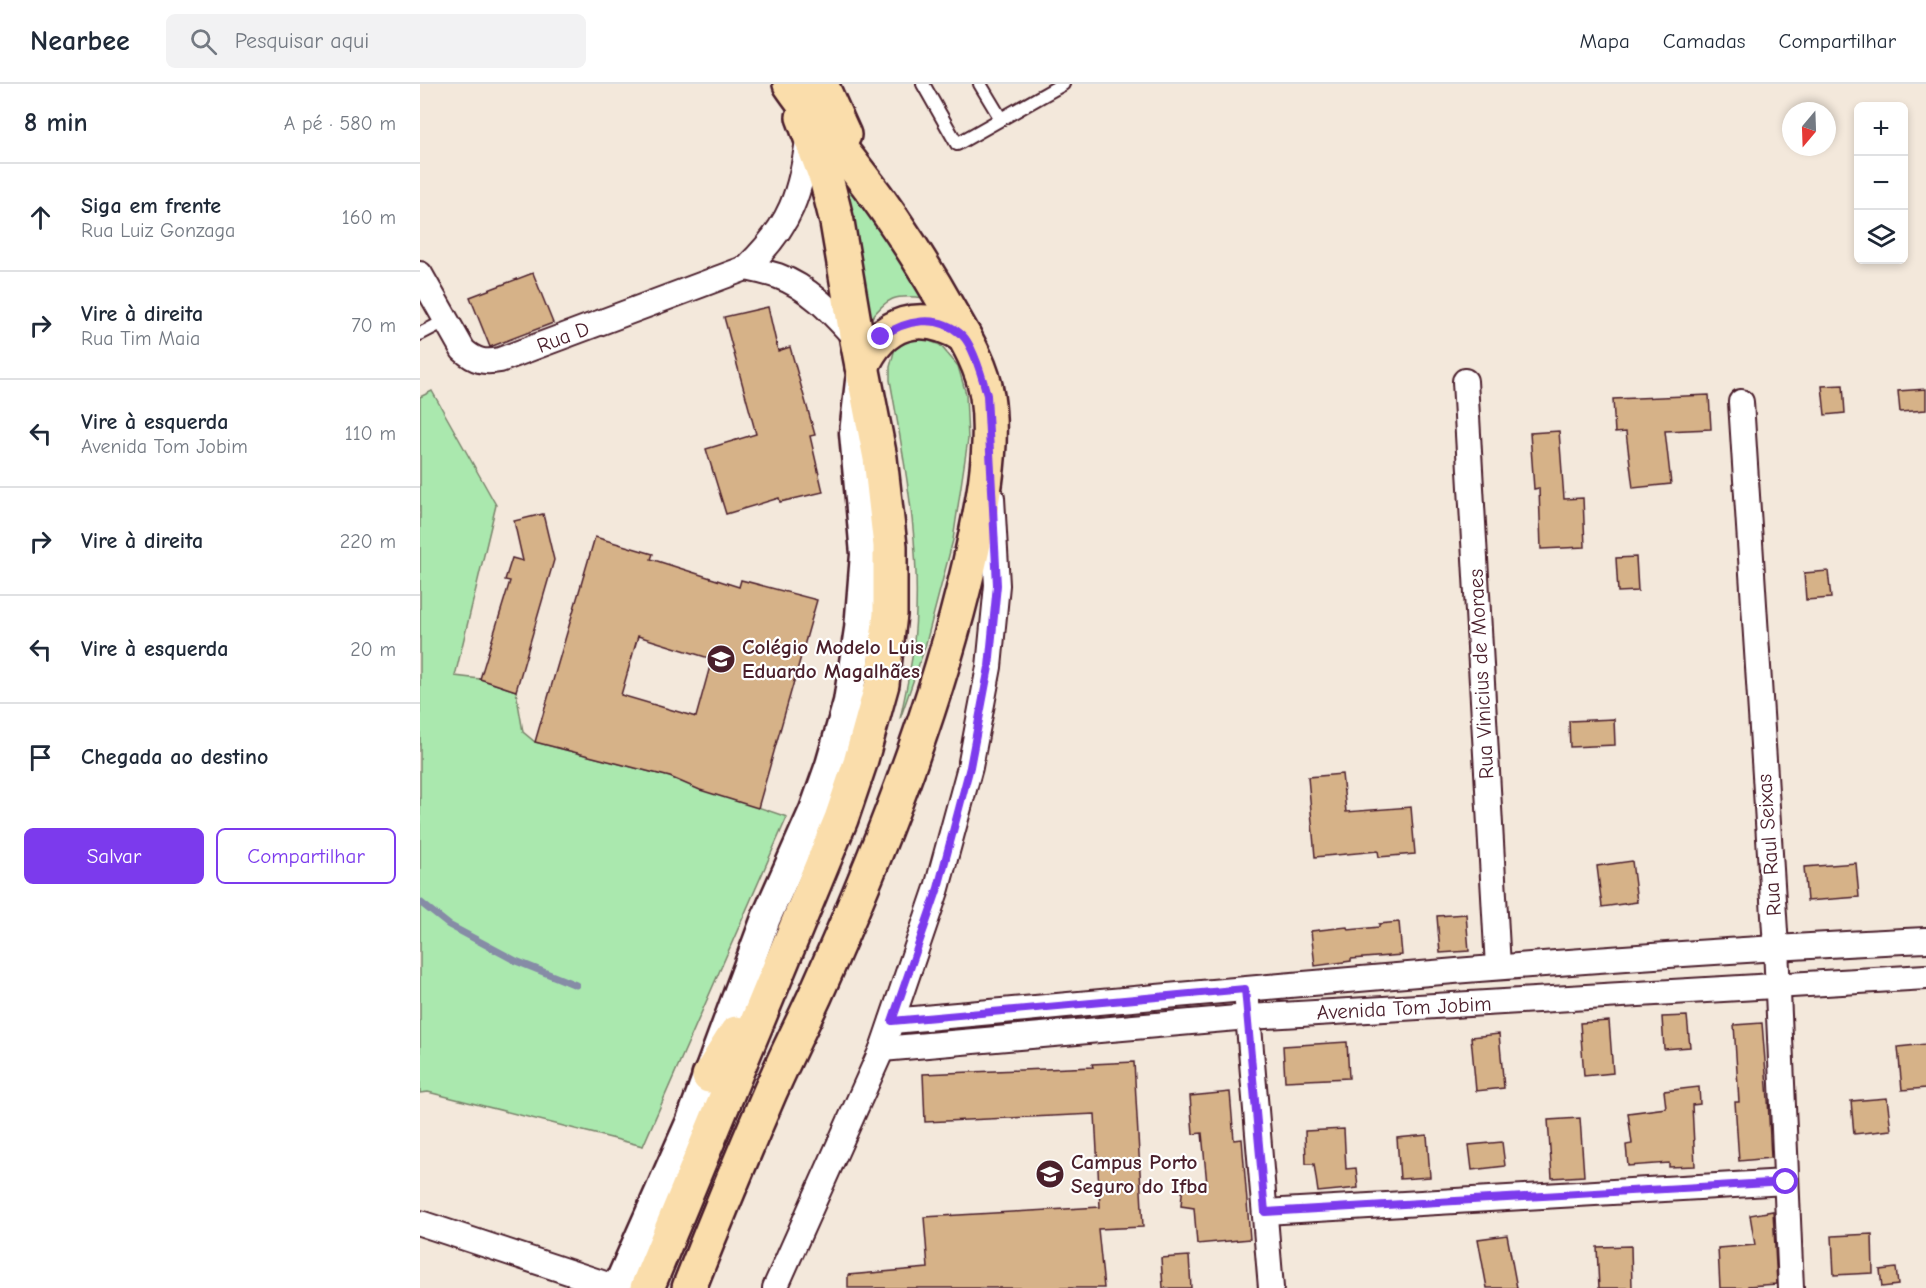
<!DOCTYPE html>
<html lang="pt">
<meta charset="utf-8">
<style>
body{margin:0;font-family:"Comic Neue",sans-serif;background:#f2f2f3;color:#1f2937}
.controls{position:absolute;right:18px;top:18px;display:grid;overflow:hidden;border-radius:9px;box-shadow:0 3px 9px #0003}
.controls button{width:54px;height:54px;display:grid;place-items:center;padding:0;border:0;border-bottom:2px solid #e0e1e3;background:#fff;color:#1f2937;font:30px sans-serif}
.compass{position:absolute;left:1362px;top:18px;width:54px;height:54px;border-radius:50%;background:#fff;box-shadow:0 3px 9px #0003;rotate:199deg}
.stop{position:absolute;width:18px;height:18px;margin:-14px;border:4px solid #7c3aed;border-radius:50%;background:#fff}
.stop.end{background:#7c3aed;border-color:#fff;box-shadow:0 2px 6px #0008}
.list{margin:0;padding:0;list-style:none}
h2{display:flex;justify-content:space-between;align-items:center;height:78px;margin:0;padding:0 24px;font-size:26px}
h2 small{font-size:20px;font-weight:400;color:#747a83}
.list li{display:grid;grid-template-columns:39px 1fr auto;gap:18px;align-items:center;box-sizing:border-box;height:108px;padding:0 24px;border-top:2px solid #e0e1e3}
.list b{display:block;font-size:22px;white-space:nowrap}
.list p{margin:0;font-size:20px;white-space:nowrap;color:#747a83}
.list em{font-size:20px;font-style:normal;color:#747a83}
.actions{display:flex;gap:12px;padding:18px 24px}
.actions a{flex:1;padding:14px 0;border:2px solid #7c3aed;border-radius:9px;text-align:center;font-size:21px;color:#7c3aed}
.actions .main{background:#7c3aed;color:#fff}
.icon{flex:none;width:33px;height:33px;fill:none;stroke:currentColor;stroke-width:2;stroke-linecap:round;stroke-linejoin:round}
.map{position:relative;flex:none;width:1506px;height:1204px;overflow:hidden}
header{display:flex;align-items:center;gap:36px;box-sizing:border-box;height:84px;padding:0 30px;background:#fff;border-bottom:2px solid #e0e1e3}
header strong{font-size:28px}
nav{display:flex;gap:33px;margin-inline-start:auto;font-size:21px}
.search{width:420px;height:54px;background:#f2f2f3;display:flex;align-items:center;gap:15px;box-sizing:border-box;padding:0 21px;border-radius:9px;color:#747a83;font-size:22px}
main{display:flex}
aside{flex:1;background:#fff}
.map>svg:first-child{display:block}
</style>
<header>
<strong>Nearbee</strong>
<div class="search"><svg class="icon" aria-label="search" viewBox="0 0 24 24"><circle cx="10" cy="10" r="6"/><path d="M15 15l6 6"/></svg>Pesquisar aqui</div>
<nav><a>Mapa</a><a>Camadas</a><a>Compartilhar</a></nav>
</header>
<main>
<aside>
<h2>8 min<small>A pé · 580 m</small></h2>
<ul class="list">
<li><svg class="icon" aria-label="ahead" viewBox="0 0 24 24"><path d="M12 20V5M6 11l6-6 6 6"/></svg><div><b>Siga em frente</b><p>Rua Luiz Gonzaga</p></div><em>160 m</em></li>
<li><svg class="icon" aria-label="right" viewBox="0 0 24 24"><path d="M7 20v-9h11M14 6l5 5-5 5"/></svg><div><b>Vire à direita</b><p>Rua Tim Maia</p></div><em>70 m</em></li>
<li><svg class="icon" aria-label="left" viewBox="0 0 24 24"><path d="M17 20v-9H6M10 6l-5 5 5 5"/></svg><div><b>Vire à esquerda</b><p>Avenida Tom Jobim</p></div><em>110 m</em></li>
<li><svg class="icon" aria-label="right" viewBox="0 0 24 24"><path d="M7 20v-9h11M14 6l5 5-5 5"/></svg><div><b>Vire à direita</b></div><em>220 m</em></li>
<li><svg class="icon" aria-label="left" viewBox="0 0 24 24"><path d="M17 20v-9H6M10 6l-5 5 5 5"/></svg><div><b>Vire à esquerda</b></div><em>20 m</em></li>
<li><svg class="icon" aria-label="arrive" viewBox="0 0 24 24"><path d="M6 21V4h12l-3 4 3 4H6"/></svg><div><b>Chegada ao destino</b></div></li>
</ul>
<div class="actions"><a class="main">Salvar</a><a>Compartilhar</a></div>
</aside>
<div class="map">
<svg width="1506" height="1204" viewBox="0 0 1506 1204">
<rect width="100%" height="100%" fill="#f3e8db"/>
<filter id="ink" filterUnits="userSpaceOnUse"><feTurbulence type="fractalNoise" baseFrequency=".0167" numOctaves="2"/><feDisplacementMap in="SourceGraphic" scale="12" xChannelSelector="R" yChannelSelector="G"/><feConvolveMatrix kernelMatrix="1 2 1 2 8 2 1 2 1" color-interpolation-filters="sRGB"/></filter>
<g filter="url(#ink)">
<g fill="#aae8ae" stroke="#7a846c" stroke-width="1.5">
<path d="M 427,99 L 505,214 C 475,210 467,213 449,237 Z"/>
<path d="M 502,254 L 520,261 L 538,282 L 546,310 L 548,355 L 533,456 L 505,563 L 480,635 C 485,612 490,589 493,567 C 504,476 486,385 470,296 L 470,283 L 475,264 L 490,255 Z"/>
<path d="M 12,307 L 76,421 L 35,592 L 60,595 L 96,607 L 103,648 L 115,658 L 250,693 L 367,733 L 223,1062 L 8,1008 L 0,1009 L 0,313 Z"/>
</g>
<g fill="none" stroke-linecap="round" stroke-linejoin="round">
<path stroke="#868ca6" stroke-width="7" d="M 0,818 L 29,841 L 96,877 L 156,901"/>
</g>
<g fill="#d6b288" stroke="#4a1f2b" stroke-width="1.5" fill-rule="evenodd">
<path d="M 113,189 L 133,239 L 70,263 L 50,213 Z"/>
<path d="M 348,223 L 358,267 L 370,263 L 395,351 L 390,352 L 403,408 L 360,418 L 359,414 L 306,430 L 286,365 L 336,350 L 304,233 Z"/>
<path d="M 1423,301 L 1425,329 L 1405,331 L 1402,302 Z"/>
<path d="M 1506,305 L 1506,326 L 1480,328 L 1478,307 Z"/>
<path d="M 1289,311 L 1291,345 L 1245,347 L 1251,400 L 1213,404 L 1206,348 L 1195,349 L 1193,315 Z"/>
<path d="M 1139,347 L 1144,415 L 1163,414 L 1165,463 L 1121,465 L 1119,404 L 1114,405 L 1110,349 Z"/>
<path d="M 123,430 L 134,476 L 96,607 L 60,595 L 90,497 L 85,496 L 92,474 L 103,477 L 94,437 Z"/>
<path d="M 175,453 L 233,470 L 231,475 L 319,503 L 321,496 L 397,516 L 338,724 L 280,706 L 250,693 L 115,658 ZM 218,552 L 292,575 L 276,633 L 201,611 Z"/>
<path d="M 1216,473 L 1218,507 L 1198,508 L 1196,474 Z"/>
<path d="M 1408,487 L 1411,514 L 1386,516 L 1384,489 Z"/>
<path d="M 1194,635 L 1195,661 L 1150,663 L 1149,637 Z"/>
<path d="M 922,690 L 926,728 L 991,723 L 995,770 L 959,773 L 958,767 L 895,773 L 888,693 Z"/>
<path d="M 1212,777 L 1217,818 L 1182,823 L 1177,782 Z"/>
<path d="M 1436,779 L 1439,813 L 1387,817 L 1384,783 Z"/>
<path d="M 1046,830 L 1049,867 L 1020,869 L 1017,832 Z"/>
<path d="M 979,838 L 982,871 L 931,875 L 931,877 L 895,882 L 891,847 L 927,843 L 928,846 L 959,843 L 959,840 Z"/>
<path d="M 1267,932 L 1270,963 L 1244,965 L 1242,933 Z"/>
<path d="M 1189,937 L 1193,989 L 1164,992 L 1160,939 Z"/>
<path d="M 1342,939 L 1348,1015 L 1351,1074 L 1319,1077 L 1315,1018 L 1319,1018 L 1314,941 Z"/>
<path d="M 1079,950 L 1084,1004 L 1056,1007 L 1051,953 Z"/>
<path d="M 927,958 L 929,994 L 865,997 L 863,962 Z"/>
<path d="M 1506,960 L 1506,1004 L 1482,1006 L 1478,963 Z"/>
<path d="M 714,978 L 723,1143 L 678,1145 L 684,1204 L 428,1204 L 428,1191 L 508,1184 L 504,1133 L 680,1123 L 675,1030 L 505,1038 L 503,990 L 673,983 L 672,980 Z"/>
<path d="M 1279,1003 L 1280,1020 L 1272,1021 L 1275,1082 L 1249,1083 L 1249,1079 L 1208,1082 L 1206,1061 L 1212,1060 L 1208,1029 L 1246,1024 L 1244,1007 Z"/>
<path d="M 810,1008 L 814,1056 L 822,1055 L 830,1155 L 777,1160 L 774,1124 L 761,1122 L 763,1098 L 787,1100 L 782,1049 L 773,1050 L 770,1012 Z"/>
<path d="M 1467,1014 L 1471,1046 L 1434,1050 L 1431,1017 Z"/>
<path d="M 1160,1034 L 1164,1092 L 1132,1094 L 1128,1036 Z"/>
<path d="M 924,1045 L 926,1085 L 936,1084 L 938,1104 L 898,1108 L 894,1080 L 886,1080 L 885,1047 Z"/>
<path d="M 1007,1051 L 1010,1093 L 980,1095 L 977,1054 Z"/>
<path d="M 1082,1058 L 1085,1082 L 1052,1086 L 1049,1061 Z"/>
<path d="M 1353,1127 L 1357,1200 L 1328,1202 L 1328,1204 L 1300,1204 L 1298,1164 L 1335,1161 L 1330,1131 Z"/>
<path d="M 1452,1150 L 1453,1189 L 1414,1191 L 1412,1152 Z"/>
<path d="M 1087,1151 L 1097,1204 L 1067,1204 L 1058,1155 Z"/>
<path d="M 1211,1162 L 1212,1204 L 1179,1204 L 1177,1163 Z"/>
<path d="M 769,1172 L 771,1204 L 743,1204 L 741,1174 Z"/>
<path d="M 1476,1184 L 1478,1201 L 1462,1203 L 1460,1186 Z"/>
</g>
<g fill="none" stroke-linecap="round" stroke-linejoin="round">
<g stroke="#4a1f2b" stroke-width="16">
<g id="service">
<path d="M 503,0 L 537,60 L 643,0"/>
<path d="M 560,0 L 581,35"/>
<path d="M 0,250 L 25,237"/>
</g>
</g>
<g stroke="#4a1f2b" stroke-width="28">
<g id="minor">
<path d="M 326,184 C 336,186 348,189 358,192 C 391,204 414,231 437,256"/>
<path d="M 0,190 L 43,266 C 55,277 64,279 80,276 L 326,184 C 372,140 380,111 389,50"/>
<path d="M 1045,297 L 1078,883"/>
<path d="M 1321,318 L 1356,863 L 1371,1204"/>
<path d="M 827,919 L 851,1204"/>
<path d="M 472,937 C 816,906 1160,872 1506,856"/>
<path d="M 462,965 L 828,933 L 1506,893"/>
<path d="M 845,1128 L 1366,1098"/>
<path d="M 0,1139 L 197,1204"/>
<path d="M 355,1204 L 462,965 L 517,804 L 550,683 L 569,583 L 577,501 L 572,414"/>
</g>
</g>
<g stroke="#4a1f2b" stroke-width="33">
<path id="tertiary" d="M 197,1204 L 270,1039 L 346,834 L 394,726 L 410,681 L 428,618 L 439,545 L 445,470 L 434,349 L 440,297"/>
</g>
<g stroke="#4a1f2b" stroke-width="38">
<g id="primary">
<path d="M 401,0 L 424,51"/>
<path d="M 442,283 C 462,237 501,225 544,252"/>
<path d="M 289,992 L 316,949"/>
<path d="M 227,1204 L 421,735 L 440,679 L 462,600 L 470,530 L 470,462 L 460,374 L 437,256 L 417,138 L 406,94 L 383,33"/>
<path d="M 269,1204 C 295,1138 322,1073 350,1008 C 364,976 380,944 395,912 C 456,775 515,629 549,482 C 561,429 575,366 567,312 C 563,284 547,257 533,233 C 505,183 474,134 439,89 C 417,59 391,31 370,0"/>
</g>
</g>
<use href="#service" stroke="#fff" stroke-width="12"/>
<use href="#minor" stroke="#fff" stroke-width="24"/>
<use href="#tertiary" stroke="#fff" stroke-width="28"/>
<use href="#primary" stroke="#faddab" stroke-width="33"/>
</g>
</g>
<g fill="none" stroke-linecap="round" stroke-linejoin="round" filter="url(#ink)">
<path stroke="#7c3aed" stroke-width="8" d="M 461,253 C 485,236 518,229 542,251 C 554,262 563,296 567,311 L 577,501 L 569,583 L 550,683 L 518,804 L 472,937 L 825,905 L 845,1128 L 1366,1098"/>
</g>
<defs>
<g id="school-disc" transform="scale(1.5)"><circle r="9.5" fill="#4a1f2b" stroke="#fff"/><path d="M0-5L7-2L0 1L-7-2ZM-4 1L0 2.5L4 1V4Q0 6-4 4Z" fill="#fff"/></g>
</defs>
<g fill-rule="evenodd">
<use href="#school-disc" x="301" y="575"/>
<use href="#school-disc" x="630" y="1090"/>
</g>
<g text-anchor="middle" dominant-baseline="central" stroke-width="4.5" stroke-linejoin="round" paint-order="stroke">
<g font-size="21" fill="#4a1f2b" stroke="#fff">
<text transform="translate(143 253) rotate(-21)">Rua D</text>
<text transform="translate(1061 590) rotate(-93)">Rua Vinicius de Moraes</text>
<text transform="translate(1349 761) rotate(-94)">Rua Raul Seixas</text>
<text transform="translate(984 924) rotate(-3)">Avenida Tom Jobim</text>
</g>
<g font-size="21" font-weight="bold" fill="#4a1f2b" stroke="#fff" text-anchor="start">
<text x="322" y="563">Colégio Modelo Luis<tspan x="322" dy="24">Eduardo Magalhães</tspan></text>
<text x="651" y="1078">Campus Porto<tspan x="651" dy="24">Seguro do Ifba</tspan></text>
</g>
</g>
</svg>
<div class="controls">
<button>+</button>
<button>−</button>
<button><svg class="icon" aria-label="layers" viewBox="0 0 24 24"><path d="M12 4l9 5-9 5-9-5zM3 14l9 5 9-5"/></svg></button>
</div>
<svg class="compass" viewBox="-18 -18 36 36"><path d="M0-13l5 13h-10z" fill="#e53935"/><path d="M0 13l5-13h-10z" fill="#747a83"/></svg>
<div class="stop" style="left:1366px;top:1098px"></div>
<div class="stop end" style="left:461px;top:253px"></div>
</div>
</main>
